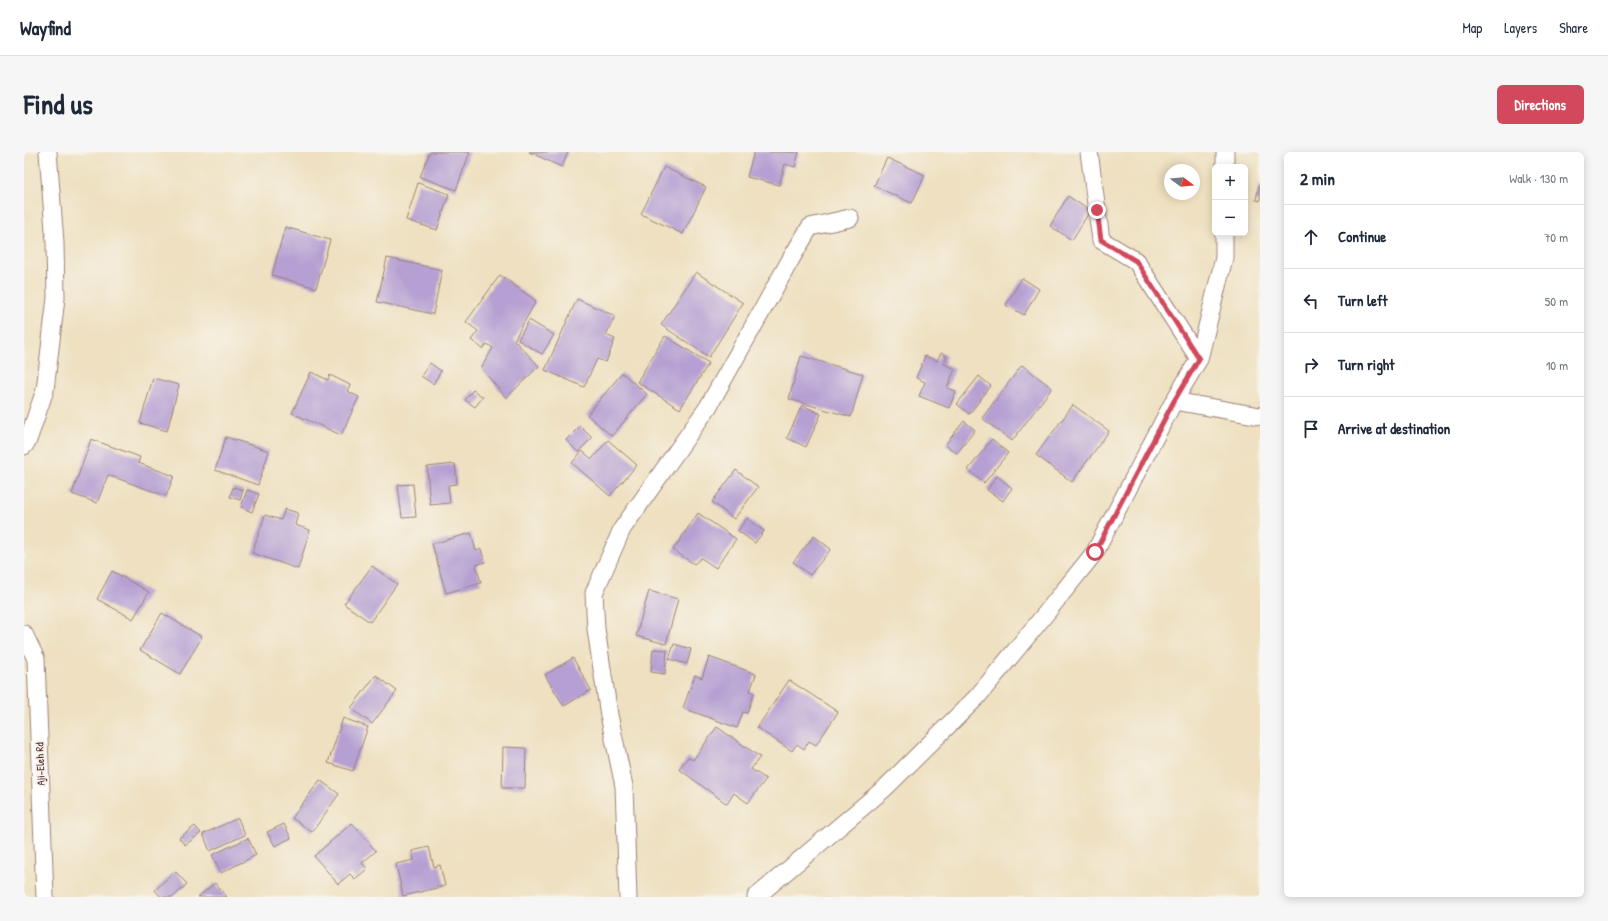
<!DOCTYPE html>
<meta charset="utf-8">
<style>
body{margin:0;font-family:"Patrick Hand",sans-serif;background:#f6f6f7;color:#1f2937}
.controls{position:absolute;right:12px;top:12px;display:grid;overflow:hidden;border-radius:6px;box-shadow:0 2px 10px #0003}
.controls button{width:36px;height:36px;display:grid;place-items:center;padding:0;border:0;border-bottom:1px solid #e0e1e3;background:#fff;color:#1f2937;font:20px sans-serif}
.compass{position:absolute;left:1140px;top:12px;width:36px;height:36px;border-radius:50%;background:#fff;box-shadow:0 2px 10px #0003;rotate:106deg}
.stop{position:absolute;width:12px;height:12px;margin:-9px;border:3px solid #d1495b;border-radius:50%;background:#fff}
.stop.end{background:#d1495b;border-color:#fff;box-shadow:0 1px 4px #0008}
.list{margin:0;padding:0;list-style:none}
h2{display:flex;justify-content:space-between;align-items:center;height:52px;margin:0;padding:0 16px;font-size:17px}
h2 small{font-size:13px;font-weight:400;color:#747a83}
.list li{display:grid;grid-template-columns:26px 1fr auto;gap:12px;align-items:center;box-sizing:border-box;height:64px;padding:0 16px;border-top:1px solid #e0e1e3}
.list b{display:block;font-size:15px;white-space:nowrap}
.list em{font-size:13px;font-style:normal;color:#747a83}
.icon{flex:none;width:22px;height:22px;fill:none;stroke:currentColor;stroke-width:2;stroke-linecap:round;stroke-linejoin:round}
.map{position:relative;flex:none;width:1236px;height:745px;overflow:hidden;border-radius:6px}
header{display:flex;align-items:center;gap:24px;box-sizing:border-box;height:56px;padding:0 20px;background:#fff;border-bottom:1px solid #e0e1e3}
header strong{font-size:19px}
nav{display:flex;gap:22px;margin-inline-start:auto;font-size:14px}
.intro{display:flex;align-items:center;justify-content:space-between;box-sizing:border-box;height:96px;padding:0 24px}
h1{margin:0;font-size:28px}
.button{padding:10px 18px;border-radius:6px;background:#d1495b;color:#fff;font-size:14px;font-weight:700}
main{display:flex;gap:24px;padding:0 24px}
aside{flex:1;background:#fff;border-radius:6px;box-shadow:0 2px 10px #0003}
.map>svg:first-child{display:block}
</style>
<header>
<strong>Wayfind</strong>
<nav><a>Map</a><a>Layers</a><a>Share</a></nav>
</header>
<div class="intro"><h1>Find us</h1><a class="button">Directions</a></div>
<main>
<div class="map">
<svg width="1236" height="745" viewBox="0 0 1236 745">
<rect width="100%" height="100%" fill="#f7f3e8"/>
<filter id="ink" filterUnits="userSpaceOnUse"><feTurbulence type="fractalNoise" baseFrequency=".025" numOctaves="2"/><feDisplacementMap in="SourceGraphic" scale="8" xChannelSelector="R" yChannelSelector="G"/><feConvolveMatrix kernelMatrix="1 2 1 2 8 2 1 2 1" color-interpolation-filters="sRGB"/></filter>
<filter id="wash" filterUnits="userSpaceOnUse"><feTurbulence type="fractalNoise" baseFrequency=".012" numOctaves="4" result="noise"/><feDisplacementMap in="SourceGraphic" scale="16" xChannelSelector="R" yChannelSelector="G"/><feGaussianBlur stdDeviation="0.9" result="paint"/><feColorMatrix in="noise" values="0 0 0 0 0 0 0 0 0 0 0 0 0 0 0 0 0 1.4 0 .05"/><feComposite in="paint" operator="in"/></filter>
<g filter="url(#wash)">
<rect width="100%" height="100%" fill="#eee0c0"/>
<g id="blocks">
<g fill="#b6a0d3">
<path d="M 406,0 L 446,0 L 432,38 L 396,25 Z"/>
<path d="M 505,0 L 544,0 L 538,15 Z"/>
<path d="M 730,0 L 775,0 L 771,15 L 761,12 L 755,33 L 723,25 Z"/>
<path d="M 863,6 L 901,23 L 888,51 L 850,34 Z"/>
<path d="M 640,15 L 682,35 L 659,82 L 617,62 Z"/>
<path d="M 394,31 L 425,42 L 413,78 L 382,68 Z"/>
<path d="M 1235,32 L 1236,32 L 1236,49 L 1232,48 Z"/>
<path d="M 1044,44 L 1066,59 L 1048,88 L 1026,74 Z"/>
<path d="M 261,75 L 306,88 L 292,136 L 248,123 Z"/>
<path d="M 363,106 L 418,118 L 409,162 L 353,150 Z"/>
<path d="M 672,120 L 719,151 L 685,205 L 637,173 Z"/>
<path d="M 476,123 L 512,149 L 490,188 L 515,214 L 482,246 L 457,216 L 469,196 L 463,192 L 459,197 L 447,188 L 454,179 L 442,170 Z"/>
<path d="M 998,126 L 1015,137 L 1000,163 L 982,153 Z"/>
<path d="M 553,147 L 591,164 L 582,183 L 591,187 L 582,210 L 573,207 L 560,235 L 521,218 Z"/>
<path d="M 505,168 L 530,183 L 518,202 L 494,188 Z"/>
<path d="M 641,184 L 685,211 L 656,257 L 613,230 Z"/>
<path d="M 917,201 L 923,204 L 920,212 L 931,217 L 923,236 L 932,239 L 925,256 L 895,244 L 901,230 L 892,226 L 901,204 L 913,209 Z"/>
<path d="M 777,204 L 839,222 L 827,265 L 765,247 Z"/>
<path d="M 406,211 L 417,219 L 409,232 L 397,224 Z"/>
<path d="M 998,213 L 1028,236 L 988,289 L 958,266 Z"/>
<path d="M 287,220 L 304,228 L 306,223 L 326,233 L 323,239 L 335,245 L 317,283 L 268,261 Z"/>
<path d="M 598,221 L 623,242 L 588,284 L 563,263 Z"/>
<path d="M 955,224 L 967,234 L 945,262 L 933,252 Z"/>
<path d="M 129,226 L 155,233 L 143,279 L 116,271 Z"/>
<path d="M 449,238 L 459,245 L 451,255 L 441,248 Z"/>
<path d="M 778,253 L 797,262 L 782,295 L 763,286 Z"/>
<path d="M 1049,253 L 1085,279 L 1048,330 L 1012,303 Z"/>
<path d="M 940,269 L 951,278 L 933,301 L 921,293 Z"/>
<path d="M 556,274 L 568,286 L 554,300 L 542,288 Z"/>
<path d="M 202,285 L 245,299 L 234,333 L 191,318 Z"/>
<path d="M 67,287 L 116,305 L 114,311 L 150,324 L 142,344 L 84,323 L 73,351 L 48,342 Z"/>
<path d="M 968,287 L 984,301 L 960,331 L 944,318 Z"/>
<path d="M 584,288 L 613,313 L 586,344 L 548,311 L 558,299 L 568,307 Z"/>
<path d="M 431,312 L 433,332 L 424,333 L 426,351 L 406,353 L 403,315 Z"/>
<path d="M 712,318 L 734,335 L 710,367 L 688,350 Z"/>
<path d="M 973,324 L 988,336 L 979,349 L 963,338 Z"/>
<path d="M 389,332 L 392,365 L 378,366 L 374,333 Z"/>
<path d="M 209,335 L 219,338 L 216,348 L 206,345 Z"/>
<path d="M 223,338 L 235,342 L 228,360 L 217,355 Z"/>
<path d="M 261,357 L 274,361 L 271,373 L 286,378 L 274,417 L 228,401 L 241,363 L 257,368 Z"/>
<path d="M 674,361 L 712,387 L 692,416 L 677,406 L 670,412 L 649,398 Z"/>
<path d="M 723,366 L 740,379 L 731,391 L 714,379 Z"/>
<path d="M 447,381 L 452,399 L 457,397 L 461,410 L 452,413 L 457,431 L 422,441 L 408,392 Z"/>
<path d="M 790,384 L 807,397 L 786,423 L 769,410 Z"/>
<path d="M 348,414 L 373,432 L 346,470 L 320,452 Z"/>
<path d="M 88,419 L 125,440 L 109,467 L 73,447 Z"/>
<path d="M 625,439 L 654,447 L 642,492 L 612,484 Z"/>
<path d="M 138,461 L 178,485 L 156,522 L 116,498 Z"/>
<path d="M 650,492 L 667,497 L 663,512 L 645,507 Z"/>
<path d="M 629,497 L 643,498 L 641,522 L 627,520 Z"/>
<path d="M 685,505 L 732,522 L 726,539 L 730,541 L 723,561 L 719,560 L 713,576 L 659,556 L 671,523 L 678,526 Z"/>
<path d="M 549,506 L 567,538 L 540,554 L 521,523 Z"/>
<path d="M 352,523 L 373,539 L 348,572 L 327,556 Z"/>
<path d="M 765,528 L 814,560 L 792,593 L 785,589 L 780,597 L 773,592 L 768,599 L 733,576 Z"/>
<path d="M 319,566 L 344,575 L 329,619 L 304,611 Z"/>
<path d="M 693,575 L 736,605 L 727,617 L 742,627 L 724,651 L 710,641 L 703,652 L 655,617 L 664,605 L 669,608 Z"/>
<path d="M 479,595 L 502,596 L 501,636 L 478,636 Z"/>
<path d="M 296,628 L 315,642 L 288,680 L 268,666 Z"/>
<path d="M 214,666 L 221,683 L 186,699 L 179,682 Z"/>
<path d="M 328,671 L 352,699 L 338,711 L 343,717 L 331,727 L 326,722 L 314,732 L 290,704 Z"/>
<path d="M 260,672 L 267,686 L 251,694 L 243,680 Z"/>
<path d="M 171,674 L 177,681 L 161,693 L 155,686 Z"/>
<path d="M 224,686 L 232,703 L 197,721 L 188,703 Z"/>
<path d="M 405,695 L 410,715 L 416,713 L 421,734 L 379,744 L 372,712 L 390,708 L 388,699 Z"/>
<path d="M 151,719 L 163,732 L 149,745 L 137,745 L 131,738 Z"/>
<path d="M 191,731 L 203,745 L 174,745 Z"/>
</g>
</g>
</g>
<g filter="url(#ink)">
<use href="#blocks" fill-opacity="0" stroke="#9c8076" stroke-width="1"/>
<g fill="none" stroke-linecap="round" stroke-linejoin="round">
<g stroke="#9c8076" stroke-width="19">
<g id="minor">
<path d="M 1065,0 L 1077,88 L 1112,109 L 1175,207"/>
<path d="M 1201,0 L 1201,15"/>
<path d="M 1150,249 L 1236,264"/>
<path d="M 0,294 L 4,288 L 21,238 L 32,146 L 31,91 L 24,0"/>
<path d="M 0,482 L 12,507 L 21,745"/>
<path d="M 604,745 L 600,634 L 585,563 L 572,477 L 570,441 L 598,377 L 684,255 L 768,105 L 786,75 L 826,66"/>
<path d="M 732,745 L 861,636 L 953,545 L 1019,465 L 1071,400 L 1150,249 L 1175,207 L 1200,106 L 1200,81"/>
</g>
</g>
<use href="#minor" stroke="#fff" stroke-width="17"/>
</g>
</g>
<g fill="none" stroke-linecap="round" stroke-linejoin="round" filter="url(#ink)">
<path stroke="#d1495b" stroke-width="5" d="M 1071,400 L 1150,249 L 1175,207 L 1112,109 L 1077,88 L 1073,58"/>
</g>
<g text-anchor="middle" dominant-baseline="central" stroke-width="4" stroke-linejoin="round" paint-order="stroke">
<g font-size="11" fill="#4a1f2b" stroke="#f7f3e8">
<text transform="translate(16 612) rotate(-92)">Aji-Eleh Rd</text>
</g>
</g>
</svg>
<div class="controls">
<button>+</button>
<button>−</button>
</div>
<svg class="compass" viewBox="-18 -18 36 36"><path d="M0-13l5 13h-10z" fill="#e53935"/><path d="M0 13l5-13h-10z" fill="#747a83"/></svg>
<div class="stop" style="left:1071px;top:400px"></div>
<div class="stop end" style="left:1073px;top:58px"></div>
</div>
<aside>
<h2>2 min<small>Walk · 130 m</small></h2>
<ul class="list">
<li><svg class="icon" aria-label="ahead" viewBox="0 0 24 24"><path d="M12 20V5M6 11l6-6 6 6"/></svg><div><b>Continue</b></div><em>70 m</em></li>
<li><svg class="icon" aria-label="left" viewBox="0 0 24 24"><path d="M17 20v-9H6M10 6l-5 5 5 5"/></svg><div><b>Turn left</b></div><em>50 m</em></li>
<li><svg class="icon" aria-label="right" viewBox="0 0 24 24"><path d="M7 20v-9h11M14 6l5 5-5 5"/></svg><div><b>Turn right</b></div><em>10 m</em></li>
<li><svg class="icon" aria-label="arrive" viewBox="0 0 24 24"><path d="M6 21V4h12l-3 4 3 4H6"/></svg><div><b>Arrive at destination</b></div></li>
</ul>
</aside>
</main>
